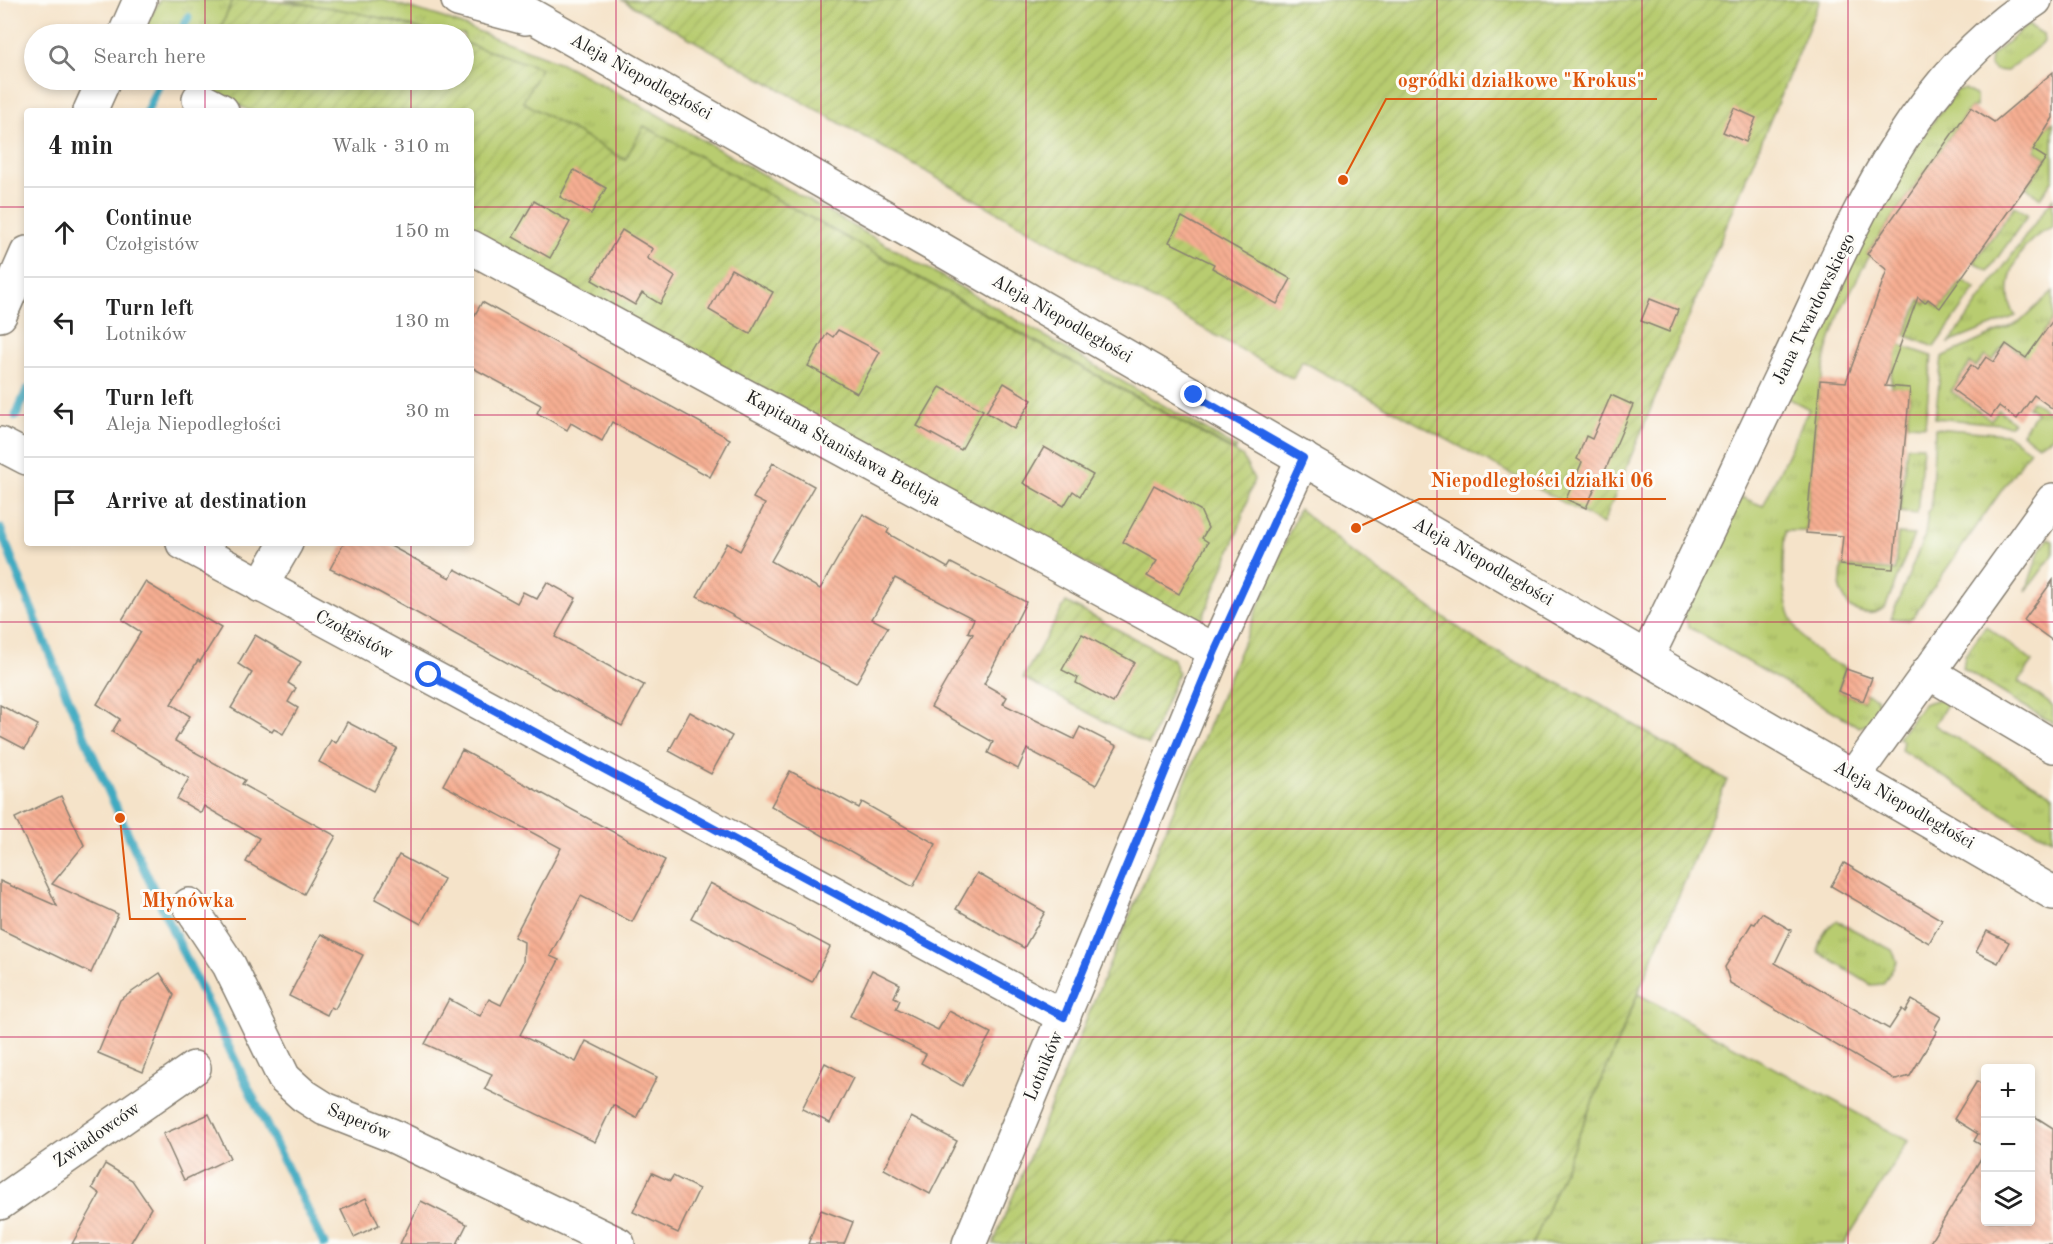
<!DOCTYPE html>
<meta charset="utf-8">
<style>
body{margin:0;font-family:"Old Standard TT",serif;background:#f6f6f6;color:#222}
.controls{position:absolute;right:18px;bottom:18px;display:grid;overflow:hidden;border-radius:6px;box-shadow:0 3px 9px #0003}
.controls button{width:54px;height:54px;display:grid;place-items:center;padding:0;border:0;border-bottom:2px solid #e0e0e0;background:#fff;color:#222;font:30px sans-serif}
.stop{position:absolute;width:18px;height:18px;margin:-14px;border:4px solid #2563eb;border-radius:50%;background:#fff}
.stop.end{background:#2563eb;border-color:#fff;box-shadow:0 2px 6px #0008}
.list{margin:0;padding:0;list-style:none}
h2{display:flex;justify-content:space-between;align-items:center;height:78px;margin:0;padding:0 24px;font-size:26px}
h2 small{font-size:20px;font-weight:400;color:#767676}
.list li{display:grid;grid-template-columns:39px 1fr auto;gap:18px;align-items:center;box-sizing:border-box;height:90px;padding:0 24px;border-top:2px solid #e0e0e0}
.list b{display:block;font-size:22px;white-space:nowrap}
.list p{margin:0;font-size:20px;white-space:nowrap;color:#767676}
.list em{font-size:20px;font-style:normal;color:#767676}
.icon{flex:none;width:33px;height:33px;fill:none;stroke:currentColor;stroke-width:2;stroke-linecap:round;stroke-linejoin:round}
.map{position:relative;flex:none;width:2053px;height:1244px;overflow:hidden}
.search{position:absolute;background:#fff;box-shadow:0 3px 9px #0003;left:24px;top:24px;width:450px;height:66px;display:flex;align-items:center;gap:15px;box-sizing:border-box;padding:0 21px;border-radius:33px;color:#767676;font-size:22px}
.panel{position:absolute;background:#fff;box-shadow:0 3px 9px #0003;left:24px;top:108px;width:450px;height:438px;border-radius:6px}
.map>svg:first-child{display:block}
</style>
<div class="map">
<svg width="2053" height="1244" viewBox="0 0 2053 1244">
<defs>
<pattern id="grass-tufts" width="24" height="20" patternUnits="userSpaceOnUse" patternTransform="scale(1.5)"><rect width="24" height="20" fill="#b8cc70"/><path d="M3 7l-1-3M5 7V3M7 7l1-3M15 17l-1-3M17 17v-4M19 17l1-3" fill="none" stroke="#9eaf60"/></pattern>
<pattern id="garden-furrows" width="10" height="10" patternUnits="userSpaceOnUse" patternTransform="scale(1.5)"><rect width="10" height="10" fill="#b8cc70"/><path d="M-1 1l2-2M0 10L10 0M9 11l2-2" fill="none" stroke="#9eaf60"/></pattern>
<pattern id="building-back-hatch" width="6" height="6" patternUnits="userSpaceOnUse" patternTransform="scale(1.5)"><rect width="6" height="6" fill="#f6ae92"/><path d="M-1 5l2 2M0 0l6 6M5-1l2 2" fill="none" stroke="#d2957d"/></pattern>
</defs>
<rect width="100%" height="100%" fill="#fdfcf7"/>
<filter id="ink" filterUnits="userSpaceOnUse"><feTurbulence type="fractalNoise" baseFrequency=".0167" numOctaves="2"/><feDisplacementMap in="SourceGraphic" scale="12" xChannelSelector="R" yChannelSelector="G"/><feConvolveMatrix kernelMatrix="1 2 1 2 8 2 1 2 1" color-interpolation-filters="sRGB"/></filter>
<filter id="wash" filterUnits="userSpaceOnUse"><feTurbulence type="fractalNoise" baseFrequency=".008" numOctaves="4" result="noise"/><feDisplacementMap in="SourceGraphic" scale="24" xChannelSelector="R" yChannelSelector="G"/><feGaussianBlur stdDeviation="1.35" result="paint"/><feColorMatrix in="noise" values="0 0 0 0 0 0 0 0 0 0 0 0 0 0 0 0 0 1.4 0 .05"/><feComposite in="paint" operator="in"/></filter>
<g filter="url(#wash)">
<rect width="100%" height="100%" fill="#f5e3c9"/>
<g fill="url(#grass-tufts)" stroke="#6a7446" stroke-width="1.5">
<path d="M 160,0 L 233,0 L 218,34 L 141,34 Z"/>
<path d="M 285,0 L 383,0 L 438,16 L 561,63 L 651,111 L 934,272 L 1237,448 L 1235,451 L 644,126 L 625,160 L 522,102 L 541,68 L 464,43 L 464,34 L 437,34 L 392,20 Z"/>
<path d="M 2028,25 L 2043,34 L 2044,42 L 2007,71 L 1995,70 L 1990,66 L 1991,56 Z"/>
<path d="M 1965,89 L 1976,96 L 1976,107 L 1971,107 L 1867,254 L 1869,256 L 1840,312 L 1826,354 L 1822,380 L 1820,381 L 1806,531 L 1785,531 C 1779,591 1782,643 1846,668 L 1838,691 L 1863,701 L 1866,694 L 1878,698 L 1877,703 L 1882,704 L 1869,724 L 1859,727 L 1689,627 L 1684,616 L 1741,497 L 1763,506 L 1809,409 L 1788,398 L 1883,199 L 1919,141 L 1957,90 Z"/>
<path d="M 2053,122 L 2053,179 L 2040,198 L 2026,187 L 2047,158 L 2035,150 L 2037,146 L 2032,142 Z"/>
<path d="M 2053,198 L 2053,228 C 2020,237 1996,287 2016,316 L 1949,343 Z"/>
<path d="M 2015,206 L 2028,215 L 1988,271 L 1974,262 Z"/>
<path d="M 1963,280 L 1976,289 L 1934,347 L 1905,335 L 1920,300 L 1925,304 L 1929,300 L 1940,309 Z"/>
<path d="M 2053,291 L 2053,319 L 2043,333 L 2045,335 L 2028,358 L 2006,342 L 1992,361 L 1985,355 L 1976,367 L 1970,363 L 1951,391 L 1991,420 L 1999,409 L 2013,422 L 2011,425 L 1935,418 L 1942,357 L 2020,322 Z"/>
<path d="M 1899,345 L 1932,356 L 1925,425 L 1907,424 L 1910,389 L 1892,387 C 1889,373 1894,361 1899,345 Z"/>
<path d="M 2032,401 L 2053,415 L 2053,437 L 2038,445 L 2022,433 L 2036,413 L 2028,407 Z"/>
<path d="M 1935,428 L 2006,434 L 2030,450 L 1912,618 L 1909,620 L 1891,618 L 1925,535 L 1928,512 L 1931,509 Z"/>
<path d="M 1907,446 L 1923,446 L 1917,514 L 1900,512 Z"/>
<path d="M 1898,534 L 1914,535 L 1886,606 C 1875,617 1861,614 1849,607 L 1840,590 L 1842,566 L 1895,571 Z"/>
<path d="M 2049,538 L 2053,541 L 2053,555 L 2026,591 L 2039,552 Z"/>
<path d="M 1986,626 L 2033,662 L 2019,681 L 2053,706 L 2053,724 L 1963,668 L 1965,655 Z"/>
<path d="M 1942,698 L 1948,703 L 1934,725 L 2053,795 L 2053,839 L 2017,823 L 1901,750 L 1903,741 L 1898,738 L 1923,704 Z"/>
<path d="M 1837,921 L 1892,950 L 1897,961 L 1883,984 L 1871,985 L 1818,952 C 1818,942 1827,925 1837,921 Z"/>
<path d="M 1638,994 L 1908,1141 L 1844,1244 L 1533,1244 Z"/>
</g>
<g fill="url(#garden-furrows)" stroke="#6a7446" stroke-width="1.5">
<path d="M 233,0 C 307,0 366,12 437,34 L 218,34 Z"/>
<path d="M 622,0 L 1820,0 L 1603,524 L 1302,361 L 1293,379 Z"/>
<path d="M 464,43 L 541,68 L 523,102 L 625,160 L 644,126 L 1242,456 L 1254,479 L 1238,531 L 1200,625 L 471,232 L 471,111 L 250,111 L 204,87 L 202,80 L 464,80 Z"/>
<path d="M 1299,509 L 1356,555 L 1483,645 L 1599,704 L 1727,780 L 1533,1244 L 993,1244 Z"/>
<path d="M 1066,602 L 1173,659 L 1178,673 L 1149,745 L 1023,678 Z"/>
</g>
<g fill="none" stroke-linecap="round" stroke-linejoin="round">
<g stroke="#41aac1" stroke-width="9">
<path d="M 180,34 L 188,17"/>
<path d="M 147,111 L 161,80"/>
<path d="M 16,416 L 27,390"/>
<path d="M 0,528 C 92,774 210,1008 324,1244"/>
</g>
</g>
<g id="blocks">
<g fill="url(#building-back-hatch)">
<path d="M 2053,72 L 2053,118 L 2033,150 L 2046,158 L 1940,308 L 1928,299 L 1925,303 L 1918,297 L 1885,386 L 1910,388 L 1893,569 L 1840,565 L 1843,536 L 1806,533 L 1820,380 L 1846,382 L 1887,270 L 1867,254 L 1971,107 L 1994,122 Z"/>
<path d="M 1734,108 L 1756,118 L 1746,142 L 1723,132 Z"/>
<path d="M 574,170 L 606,188 L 591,214 L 560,197 Z"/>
<path d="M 534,201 L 570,222 L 550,258 L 513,237 Z"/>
<path d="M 1182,217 L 1291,279 L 1277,304 L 1212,268 L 1214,264 L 1169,242 Z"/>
<path d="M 622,230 L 653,249 L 647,258 L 675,277 L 660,304 L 642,293 L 635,305 L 592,280 Z"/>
<path d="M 731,269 L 773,292 L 750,334 L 709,310 Z"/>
<path d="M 1650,299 L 1678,310 L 1669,332 L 1641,321 Z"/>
<path d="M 482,302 L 730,439 L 710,477 L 612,422 L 602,441 L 571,423 L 567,430 L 537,413 L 541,405 L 471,367 L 471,322 Z"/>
<path d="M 2053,320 L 2053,409 L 2034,395 L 2017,419 L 1999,406 L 1991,417 L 1953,390 L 1971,365 L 1977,370 L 1986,357 L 1994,362 L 2006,344 L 2026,358 Z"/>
<path d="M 838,330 L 880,352 L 857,393 L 808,366 L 827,333 L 833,337 Z"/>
<path d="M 1004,383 L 1032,400 L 1014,429 L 986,412 Z"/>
<path d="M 940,387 L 983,410 L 961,450 L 917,426 Z"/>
<path d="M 1611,395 L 1633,405 L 1605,471 L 1603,470 L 1586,508 L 1566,499 L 1582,462 L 1577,459 L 1586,436 L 1592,439 Z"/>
<path d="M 1044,447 L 1093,475 L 1080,496 L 1073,491 L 1064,506 L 1023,483 Z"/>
<path d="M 773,463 L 814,486 L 771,561 L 820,589 L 863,514 L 889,529 L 887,533 L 948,568 L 951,563 L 1026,602 L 984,684 L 1007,697 L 1003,704 L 1074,739 L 1080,727 L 1117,746 L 1096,785 L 1027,749 L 1018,769 L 988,753 L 993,742 L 931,707 L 973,634 L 968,632 L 974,619 L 895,578 L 872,619 L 888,627 L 856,683 L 697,596 L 727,543 L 740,551 L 765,504 L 753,498 Z"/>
<path d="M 1154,485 L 1200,510 L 1208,528 L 1202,538 L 1208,542 L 1179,594 L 1147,576 L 1157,561 L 1123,542 Z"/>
<path d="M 344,543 L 385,543 L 450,578 L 455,569 L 517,603 L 523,592 L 537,599 L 547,582 L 576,598 L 555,637 L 644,685 L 622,726 L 375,590 L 330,569 Z"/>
<path d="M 2053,580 L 2053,641 L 2024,620 Z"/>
<path d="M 145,582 L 221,628 L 200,662 L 198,660 L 171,704 L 190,716 L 175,741 L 245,780 L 242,784 L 336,836 L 304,894 L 246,862 L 259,838 L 204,806 L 201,813 L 177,799 L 189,778 L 112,732 L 120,719 L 97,704 L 141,632 L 122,620 Z"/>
<path d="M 1082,634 L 1134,662 L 1113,703 L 1076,683 L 1078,678 L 1062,670 Z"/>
<path d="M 255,635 L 301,662 L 288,683 L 296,688 L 288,702 L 298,708 L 283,734 L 274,729 L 272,732 L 231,708 L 252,673 L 238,664 Z"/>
<path d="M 1846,669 L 1872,678 L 1863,701 L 1838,691 Z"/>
<path d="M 0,705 L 38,725 L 25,749 L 0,736 Z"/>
<path d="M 690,712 L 732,736 L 711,774 L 669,751 Z"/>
<path d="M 347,722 L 397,748 L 374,791 L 319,762 L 331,740 L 336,743 Z"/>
<path d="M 462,750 L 665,860 L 632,922 L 581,896 L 550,956 L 559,960 L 520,1035 L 576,1062 L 586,1041 L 657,1077 L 636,1118 L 613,1105 L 595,1142 L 485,1089 L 492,1074 L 425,1044 L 449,999 L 480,1016 L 489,999 L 501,1005 L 523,962 L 524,942 L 514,937 L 561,848 L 443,785 Z"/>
<path d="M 790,771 L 859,808 L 862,802 L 936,844 L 913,887 L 771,806 Z"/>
<path d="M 61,796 L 84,845 L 52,884 L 118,914 L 91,973 L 0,929 L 0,881 L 57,906 L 15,818 Z"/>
<path d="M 399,855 L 444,879 L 421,924 L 375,899 Z"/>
<path d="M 1844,863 L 1942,920 L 1929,943 L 1831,886 Z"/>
<path d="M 977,873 L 1045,912 L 1024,948 L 956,909 Z"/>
<path d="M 710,883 L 830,947 L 812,982 L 691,918 Z"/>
<path d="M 1762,913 L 1791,930 L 1775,963 L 1889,1029 L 1902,1009 L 1905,1012 L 1912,1000 L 1941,1017 L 1934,1029 L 1937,1031 L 1910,1076 L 1896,1080 L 1730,983 L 1725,967 L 1752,923 L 1755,924 Z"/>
<path d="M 1987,931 L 2009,942 L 1998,963 L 1976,952 Z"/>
<path d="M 321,934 L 363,955 L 335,1009 L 331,1007 L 327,1015 L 289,996 Z"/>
<path d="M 872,970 L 900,984 L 894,997 L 900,1000 L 896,1009 L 938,1030 L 949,1011 L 991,1033 L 962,1086 L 921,1063 L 926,1054 L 850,1016 Z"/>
<path d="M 160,973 L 174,995 L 143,1072 L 98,1053 L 120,1000 Z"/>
<path d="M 825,1063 L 853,1078 L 830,1123 L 802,1109 Z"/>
<path d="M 1977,1081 L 1986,1087 L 1986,1148 L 1974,1141 L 1978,1134 L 1954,1119 Z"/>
<path d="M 209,1114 L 230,1158 L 184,1180 L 163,1134 Z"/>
<path d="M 2031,1114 L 2053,1128 L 2053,1244 L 1929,1244 L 1986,1150 L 1986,1221 L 2031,1221 Z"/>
<path d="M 911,1117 L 957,1141 L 930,1194 L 884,1169 Z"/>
<path d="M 105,1164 L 132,1180 L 151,1208 L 130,1244 L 72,1244 L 100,1194 L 92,1188 Z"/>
<path d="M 652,1173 L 670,1181 L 673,1176 L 699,1189 L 678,1233 L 633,1212 Z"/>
<path d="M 366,1198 L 379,1225 L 354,1237 L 341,1210 Z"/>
<path d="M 421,1201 L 467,1224 L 457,1244 L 400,1244 Z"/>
<path d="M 821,1210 L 853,1222 L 844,1244 L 808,1244 Z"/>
</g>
</g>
</g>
<g filter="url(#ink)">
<use href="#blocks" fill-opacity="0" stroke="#888072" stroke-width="1.5"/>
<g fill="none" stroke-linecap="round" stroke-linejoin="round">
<g stroke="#888072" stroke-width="36">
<g id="minor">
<path d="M 458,0 L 526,18"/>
<path d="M 504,0 L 932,244 L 2053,893"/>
<path d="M 125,34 L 140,0"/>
<path d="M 199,99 L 222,111"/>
<path d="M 90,111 L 104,80"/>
<path d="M 471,247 L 1215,651"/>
<path d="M 0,315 L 27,253"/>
<path d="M 0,444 L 27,458"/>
<path d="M 183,543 L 1064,1017"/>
<path d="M 261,586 L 286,543"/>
<path d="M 1647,657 C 1695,559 1741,460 1788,362 C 1851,230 1907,83 2035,0"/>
<path d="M 1928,672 L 2053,746"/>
<path d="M 1854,776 L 2053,500"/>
<path d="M 189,905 L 229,965 L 284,1078 L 303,1095 L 325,1109 L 391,1135 L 618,1244"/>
<path d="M 0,1203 L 194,1068"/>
<path d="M 969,1244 L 1215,651 L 1303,458"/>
</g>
</g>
<use href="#minor" stroke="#fff" stroke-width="33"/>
</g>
</g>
<g fill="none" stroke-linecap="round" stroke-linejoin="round" filter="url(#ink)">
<path stroke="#2563eb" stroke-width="8" d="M 429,675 L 1064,1017 L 1215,651 L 1303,458 L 1194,395"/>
</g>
<path fill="none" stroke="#c2185b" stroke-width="1.5" stroke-opacity="0.55" d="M 205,0 L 205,34M 411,0 L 411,34M 616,0 L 616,1244M 821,0 L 821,1244M 1026,0 L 1026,1244M 1232,0 L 1232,1244M 1437,0 L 1437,1244M 1642,0 L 1642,1244M 1848,0 L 1848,1244M 205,80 L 205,111M 411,80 L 411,111M 0,207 L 27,207M 471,207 L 2053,207M 0,415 L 27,415M 471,415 L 2053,415M 205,543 L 205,1244M 411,543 L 411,1244M 0,622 L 2053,622M 0,829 L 2053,829M 0,1037 L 2053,1037"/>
<g text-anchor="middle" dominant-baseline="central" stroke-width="6" stroke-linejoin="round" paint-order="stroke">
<g font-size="18" fill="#1c1c1c" stroke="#fdfcf7">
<text transform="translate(641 77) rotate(29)">Aleja Niepodległości</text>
<text transform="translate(1814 309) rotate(-64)">Jana Twardowskiego</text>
<text transform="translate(1062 319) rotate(30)">Aleja Niepodległości</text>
<text transform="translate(843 449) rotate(29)">Kapitana Stanisława Betleja</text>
<text transform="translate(1483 562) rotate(30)">Aleja Niepodległości</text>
<text transform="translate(354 635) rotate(28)">Czołgistów</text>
<text transform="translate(1904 805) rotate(30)">Aleja Niepodległości</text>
<text transform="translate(1044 1066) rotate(-67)">Lotników</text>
<text transform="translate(359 1122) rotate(23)">Saperów</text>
<text transform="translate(97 1135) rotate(-35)">Zwiadowców</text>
</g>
</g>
<path fill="none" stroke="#de560d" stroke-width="2" d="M1343 180L1386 99H1657M1356 528L1419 499H1666M120 818L130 919H246"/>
<g fill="#de560d" stroke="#fdfcf7" stroke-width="2">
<circle cx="1343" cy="180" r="6"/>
<circle cx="1356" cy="528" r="6"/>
<circle cx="120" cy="818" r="6"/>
</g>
<g font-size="20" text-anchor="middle" font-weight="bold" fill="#de560d" stroke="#fdfcf7" stroke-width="6" stroke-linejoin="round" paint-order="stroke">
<text x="1521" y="87">ogródki działkowe "Krokus"</text>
<text x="1542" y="487">Niepodległości działki 06</text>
<text x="188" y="907">Młynówka</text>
</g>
</svg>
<div class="controls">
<button>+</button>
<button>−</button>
<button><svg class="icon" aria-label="layers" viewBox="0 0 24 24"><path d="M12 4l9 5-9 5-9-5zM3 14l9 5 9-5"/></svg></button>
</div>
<div class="stop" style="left:429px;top:675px"></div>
<div class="stop end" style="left:1194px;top:395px"></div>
<div class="search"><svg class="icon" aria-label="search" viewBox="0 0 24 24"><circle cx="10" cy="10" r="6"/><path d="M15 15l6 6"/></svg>Search here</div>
<section class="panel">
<h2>4 min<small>Walk · 310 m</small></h2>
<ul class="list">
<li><svg class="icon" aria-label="ahead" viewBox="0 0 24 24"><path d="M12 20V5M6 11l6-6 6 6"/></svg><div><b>Continue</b><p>Czołgistów</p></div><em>150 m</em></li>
<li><svg class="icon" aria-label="left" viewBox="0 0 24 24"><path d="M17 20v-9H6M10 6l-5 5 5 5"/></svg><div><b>Turn left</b><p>Lotników</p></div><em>130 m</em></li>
<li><svg class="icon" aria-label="left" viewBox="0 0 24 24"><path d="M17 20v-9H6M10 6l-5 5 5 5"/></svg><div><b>Turn left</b><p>Aleja Niepodległości</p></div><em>30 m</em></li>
<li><svg class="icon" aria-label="arrive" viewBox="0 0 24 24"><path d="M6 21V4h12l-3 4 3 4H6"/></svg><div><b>Arrive at destination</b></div></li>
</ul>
</section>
</div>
